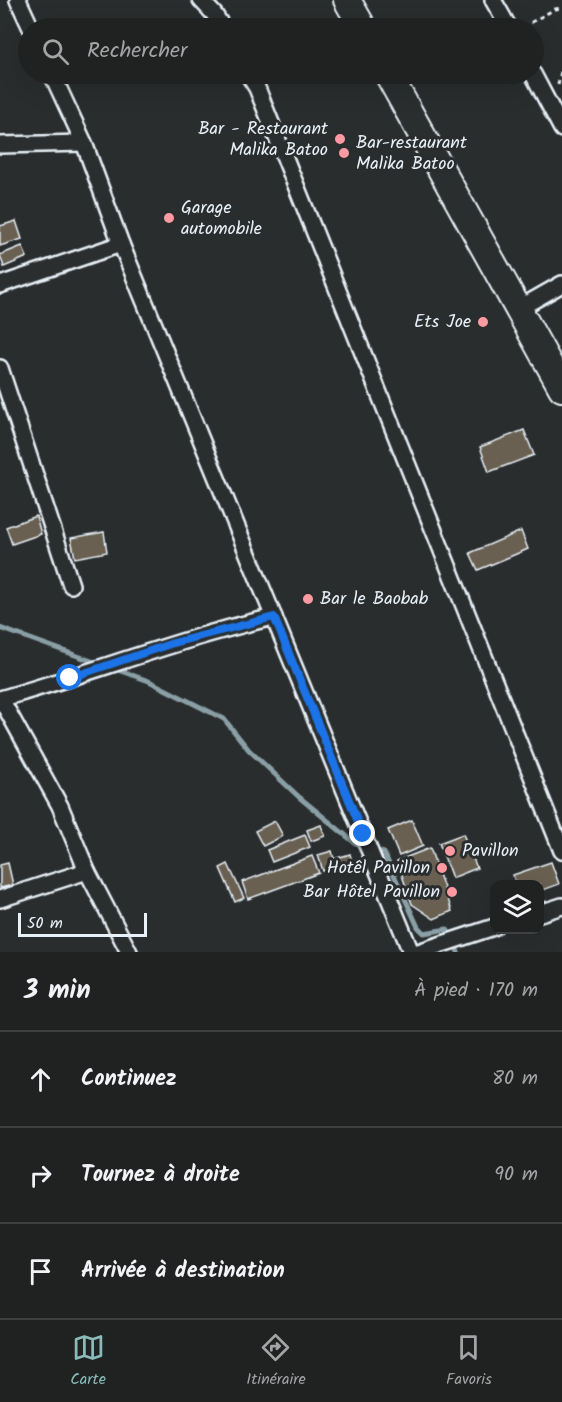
<!DOCTYPE html>
<html lang="fr">
<meta charset="utf-8">
<style>
body{margin:0;font-family:Kalam,sans-serif;background:#2d2f2f;color:#f1f3f6}
.controls{position:absolute;right:18px;bottom:18px;display:grid;overflow:hidden;border-radius:12px;box-shadow:0 6px 24px #0002}
.controls button{width:54px;height:54px;display:grid;place-items:center;padding:0;border:0;border-bottom:2px solid #3d3f40;background:#202222;color:#f1f3f6;font:30px sans-serif}
.scale{position:absolute;left:18px;bottom:15px;width:129px;box-sizing:border-box;padding-left:6px;border:3px solid #e8f1f8;border-top:0;font-size:16px;line-height:21px;white-space:nowrap;color:#e8f1f8;-webkit-text-stroke:4px #2a2d2e;paint-order:stroke}
.stop{position:absolute;width:18px;height:18px;margin:-14px;border:4px solid #1a73e8;border-radius:50%;background:#fff}
.stop.end{background:#1a73e8;border-color:#fff;box-shadow:0 2px 6px #0008}
.list{margin:0;padding:0;list-style:none}
h2{display:flex;justify-content:space-between;align-items:center;height:78px;margin:0;padding:0 24px;font-size:26px}
h2 small{font-size:20px;font-weight:400;color:#a2a4a5}
.list li{display:grid;grid-template-columns:39px 1fr auto;gap:18px;align-items:center;box-sizing:border-box;height:96px;padding:0 24px;border-top:2px solid #3d3f40}
.list b{display:block;font-size:22px;white-space:nowrap}
.list em{font-size:20px;font-style:normal;color:#a2a4a5}
.icon{flex:none;width:33px;height:33px;fill:none;stroke:currentColor;stroke-width:2;stroke-linecap:round;stroke-linejoin:round}
.map{position:relative;flex:none;width:562px;height:952px;overflow:hidden}
.search{position:absolute;background:#202222;box-shadow:0 6px 24px #0002;left:18px;right:18px;top:18px;height:66px;display:flex;align-items:center;gap:15px;box-sizing:border-box;padding:0 21px;border-radius:33px;color:#a2a4a5;font-size:22px}
.sheet{height:366px;background:#202222}
nav{display:flex;justify-content:space-around;align-items:center;box-sizing:border-box;height:84px;border-top:2px solid #3d3f40;background:#202222;font-size:16px;color:#a2a4a5}
nav a{display:grid;justify-items:center;gap:3px}
nav .on{color:#8bbbb9}
.map>svg:first-child{display:block}
</style>
<div class="map">
<svg width="562" height="952" viewBox="0 0 562 952">
<rect width="100%" height="100%" fill="#2a2d2e"/>
<filter id="ink" filterUnits="userSpaceOnUse"><feTurbulence type="fractalNoise" baseFrequency=".0167" numOctaves="2"/><feDisplacementMap in="SourceGraphic" scale="12" xChannelSelector="R" yChannelSelector="G"/><feConvolveMatrix kernelMatrix="1 2 1 2 8 2 1 2 1" color-interpolation-filters="sRGB"/></filter>
<g filter="url(#ink)">
<g fill="none" stroke-linecap="round" stroke-linejoin="round">
<g stroke="#8aa0a6" stroke-width="5">
<path d="M 0,628 L 100,664"/>
<path d="M 112,668 L 149,681 L 224,719 L 249,750 L 299,797 L 355,843 L 364,846"/>
<path d="M 373,849 L 384,853 L 418,927 L 424,933 L 447,929 L 458,952"/>
</g>
</g>
<g fill="#696051" stroke="#e8f1f8" stroke-width="1.5">
<path d="M 16,221 L 22,239 L 0,246 L 0,226 Z"/>
<path d="M 22,246 L 27,257 L 4,267 L 0,255 Z"/>
<path d="M 524,430 L 534,455 L 489,472 L 480,447 Z"/>
<path d="M 36,516 L 41,534 L 12,544 L 6,527 Z"/>
<path d="M 521,531 L 528,549 L 478,570 L 470,553 Z"/>
<path d="M 104,532 L 107,552 L 75,558 L 71,538 Z"/>
<path d="M 412,820 L 423,846 L 399,856 L 388,830 Z"/>
<path d="M 275,821 L 283,836 L 263,846 L 255,831 Z"/>
<path d="M 321,825 L 325,836 L 311,841 L 307,830 Z"/>
<path d="M 463,834 L 477,868 L 452,878 L 439,843 Z"/>
<path d="M 305,835 L 310,847 L 272,862 L 267,850 Z"/>
<path d="M 430,848 L 452,911 L 434,919 L 412,904 L 397,861 Z"/>
<path d="M 332,851 L 334,859 L 350,854 L 352,862 L 323,871 L 318,855 Z"/>
<path d="M 312,856 L 319,873 L 248,899 L 242,882 Z"/>
<path d="M 551,862 L 559,884 L 540,891 L 540,884 L 516,884 L 513,875 Z"/>
<path d="M 8,863 L 13,885 L 0,888 L 0,865 Z"/>
<path d="M 228,864 L 244,898 L 235,902 L 220,868 Z"/>
</g>
<g fill="none" stroke-linecap="round" stroke-linejoin="round">
<g stroke="#e8f1f8" stroke-width="20">
<g id="street">
<path d="M 18,0 L 31,28"/>
<path d="M 201,0 L 214,14 L 223,28"/>
<path d="M 493,0 L 509,28"/>
<path d="M 52,74 L 84,143 L 121,244 L 411,952"/>
<path d="M 248,74 L 257,88 L 562,851"/>
<path d="M 533,74 L 562,129"/>
<path d="M 0,145 L 84,143"/>
<path d="M 0,285 L 121,244"/>
<path d="M 518,309 L 562,284"/>
<path d="M 0,368 L 71,585"/>
<path d="M 0,699 C 92,673 181,638 274,617"/>
<path d="M 1,699 L 60,806 L 87,871 L 129,952"/>
<path d="M 0,899 L 87,871"/>
<path d="M 540,913 L 562,906"/>
<path d="M 418,952 L 494,927"/>
</g>
</g>
<g stroke="#e8f1f8" stroke-width="30">
<g id="highway">
<path d="M 347,0 L 363,28"/>
<path d="M 388,74 L 562,388"/>
</g>
</g>
<g stroke="#e8f1f8" stroke-width="3" stroke-dasharray="4.5 4.5" stroke-linecap="butt">
<path d="M 523,27 L 555,9 L 562,8"/>
<path d="M 558,85 L 562,67"/>
</g>
<use href="#street" stroke="#2a2d2e" stroke-width="15"/>
<use href="#highway" stroke="#2a2d2e" stroke-width="26"/>
</g>
</g>
<g fill="none" stroke-linecap="round" stroke-linejoin="round" filter="url(#ink)">
<path stroke="#1a73e8" stroke-width="8" d="M 70,678 L 173,643 L 274,617 L 363,834"/>
</g>
<g fill="#ff9aa2" stroke="#2a2d2e" stroke-width="2">
<circle cx="340" cy="139" r="6"/>
<circle cx="344" cy="153" r="6"/>
<circle cx="169" cy="218" r="6"/>
<circle cx="483" cy="322" r="6"/>
<circle cx="308" cy="599" r="6"/>
<circle cx="450" cy="851" r="6"/>
<circle cx="442" cy="868" r="6"/>
<circle cx="452" cy="892" r="6"/>
</g>
<g text-anchor="middle" dominant-baseline="central" stroke-width="6" stroke-linejoin="round" paint-order="stroke">
<g font-size="18" fill="#e8f1f8" stroke="#2a2d2e" text-anchor="end">
<text x="328" y="129">Bar - Restaurant<tspan x="328" dy="21">Malika Batoo</tspan></text>
<text x="356" y="143" text-anchor="start">Bar-restaurant<tspan x="356" dy="21">Malika Batoo</tspan></text>
<text x="181" y="208" text-anchor="start">Garage<tspan x="181" dy="21">automobile</tspan></text>
<text x="471" y="322">Ets Joe</text>
<text x="320" y="599" text-anchor="start">Bar le Baobab</text>
<text x="462" y="851" text-anchor="start">Pavillon</text>
<text x="430" y="868">Hotêl Pavillon</text>
<text x="440" y="892">Bar Hôtel Pavillon</text>
</g>
</g>
</svg>
<div class="controls">
<button><svg class="icon" aria-label="layers" viewBox="0 0 24 24"><path d="M12 4l9 5-9 5-9-5zM3 14l9 5 9-5"/></svg></button>
</div>
<div class="scale">50 m</div>
<div class="stop" style="left:70px;top:678px"></div>
<div class="stop end" style="left:363px;top:834px"></div>
<div class="search"><svg class="icon" aria-label="search" viewBox="0 0 24 24"><circle cx="10" cy="10" r="6"/><path d="M15 15l6 6"/></svg>Rechercher</div>
</div>
<section class="sheet">
<h2>3 min<small>À pied · 170 m</small></h2>
<ul class="list">
<li><svg class="icon" aria-label="ahead" viewBox="0 0 24 24"><path d="M12 20V5M6 11l6-6 6 6"/></svg><div><b>Continuez</b></div><em>80 m</em></li>
<li><svg class="icon" aria-label="right" viewBox="0 0 24 24"><path d="M7 20v-9h11M14 6l5 5-5 5"/></svg><div><b>Tournez à droite</b></div><em>90 m</em></li>
<li><svg class="icon" aria-label="arrive" viewBox="0 0 24 24"><path d="M6 21V4h12l-3 4 3 4H6"/></svg><div><b>Arrivée à destination</b></div></li>
</ul>
</section>
<nav>
<a class="on"><svg class="icon" aria-label="map" viewBox="0 0 24 24"><path d="M3 6l6-2 6 2 6-2v14l-6 2-6-2-6 2zM9 4v14M15 6v14"/></svg>Carte</a>
<a><svg class="icon" aria-label="directions" viewBox="0 0 24 24"><path d="M12 3l9 9-9 9-9-9zM9 14v-3h6M13 9l2 2-2 2"/></svg>Itinéraire</a>
<a><svg class="icon" aria-label="saved" viewBox="0 0 24 24"><path d="M7 4h10v16l-5-4-5 4z"/></svg>Favoris</a>
</nav>
